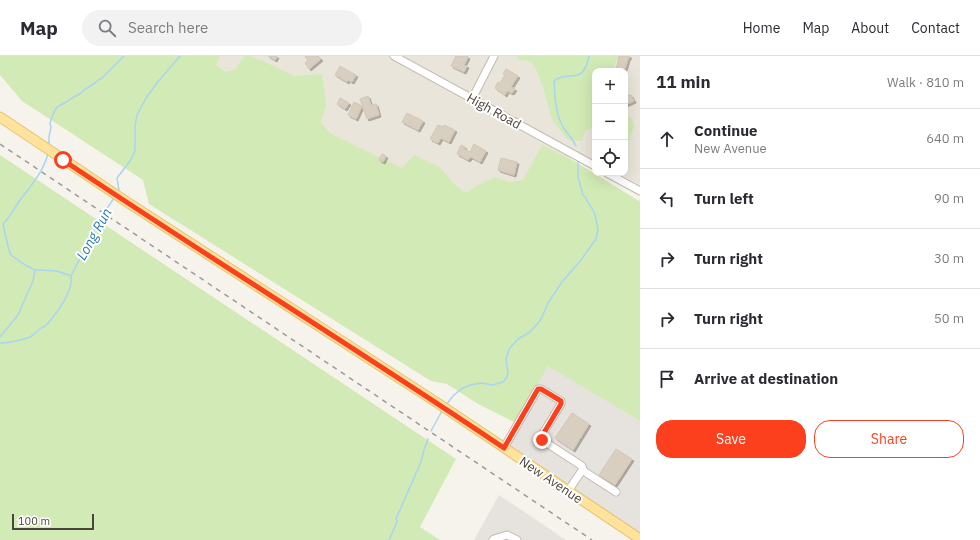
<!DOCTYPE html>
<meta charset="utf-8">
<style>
body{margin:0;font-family:"IBM Plex Sans",sans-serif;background:#f2f2f3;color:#2b2b33}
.controls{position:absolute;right:12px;top:12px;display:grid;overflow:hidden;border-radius:8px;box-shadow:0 4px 16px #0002}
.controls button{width:36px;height:36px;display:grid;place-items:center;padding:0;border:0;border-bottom:1px solid #e1e1e2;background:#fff;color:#2b2b33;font:20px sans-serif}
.scale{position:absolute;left:12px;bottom:10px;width:82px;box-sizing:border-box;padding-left:4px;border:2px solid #4b4439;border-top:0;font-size:11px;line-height:14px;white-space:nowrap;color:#4b4439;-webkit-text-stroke:3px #fff;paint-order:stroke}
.stop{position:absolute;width:12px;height:12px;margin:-9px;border:3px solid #fc3f1d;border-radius:50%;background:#fff}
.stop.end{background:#fc3f1d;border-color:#fff;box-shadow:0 1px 4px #0008}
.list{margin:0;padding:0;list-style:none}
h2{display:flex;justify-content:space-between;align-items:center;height:52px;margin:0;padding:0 16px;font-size:17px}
h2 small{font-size:13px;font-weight:400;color:#7c7c81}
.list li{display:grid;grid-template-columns:26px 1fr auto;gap:12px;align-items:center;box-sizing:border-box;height:60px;padding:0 16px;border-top:1px solid #e1e1e2}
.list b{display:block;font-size:15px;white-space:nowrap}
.list p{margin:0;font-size:13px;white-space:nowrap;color:#7c7c81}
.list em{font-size:13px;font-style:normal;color:#7c7c81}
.actions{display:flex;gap:8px;padding:12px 16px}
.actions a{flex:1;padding:9px 0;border:1px solid #fc3f1d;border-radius:16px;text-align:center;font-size:14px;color:#fc3f1d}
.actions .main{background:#fc3f1d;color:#fff}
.icon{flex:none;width:22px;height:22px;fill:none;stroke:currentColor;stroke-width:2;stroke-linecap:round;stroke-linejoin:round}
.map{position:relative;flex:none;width:640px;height:484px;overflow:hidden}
header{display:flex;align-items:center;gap:24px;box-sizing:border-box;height:56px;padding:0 20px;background:#fff;border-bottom:1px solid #e1e1e2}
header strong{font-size:19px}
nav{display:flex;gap:22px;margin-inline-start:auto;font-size:14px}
.search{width:280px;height:36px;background:#f2f2f3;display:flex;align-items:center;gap:10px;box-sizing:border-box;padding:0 14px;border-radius:22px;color:#7c7c81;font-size:15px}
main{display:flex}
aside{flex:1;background:#fff}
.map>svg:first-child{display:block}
</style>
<header>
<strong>Map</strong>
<div class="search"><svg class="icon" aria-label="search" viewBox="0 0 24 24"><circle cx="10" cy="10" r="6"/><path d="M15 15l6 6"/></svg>Search here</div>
<nav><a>Home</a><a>Map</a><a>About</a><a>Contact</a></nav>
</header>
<main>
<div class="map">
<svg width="640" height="484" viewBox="0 0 640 484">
<defs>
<filter id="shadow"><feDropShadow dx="2" dy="2" stdDeviation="0" flood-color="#0004"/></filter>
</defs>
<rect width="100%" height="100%" fill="#f6f3ec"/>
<g fill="#eae5da">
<path d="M 207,0 L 391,0 L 573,100 L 524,189 L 201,11 Z"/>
<path d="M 402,0 L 640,0 L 640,129 L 618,117 L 625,117 L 625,15 L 595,15 L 595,105 Z"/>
</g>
<g fill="#e6e2dd">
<path d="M 548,309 L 640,365 L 640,480 L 504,388 Z"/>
<path d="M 499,439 L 566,484 L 474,484 Z"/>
</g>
<g fill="#d2eab5">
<path d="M 0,0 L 220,0 L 216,9 L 225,16 L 235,14 L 244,0 L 249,0 L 261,4 L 294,20 L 322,18 L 326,48 L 321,67 L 331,78 L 402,112 L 414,99 L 441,112 L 455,129 L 466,137 L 478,129 L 495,121 L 509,126 L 523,124 L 536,100 L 542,89 L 574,105 L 639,145 L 640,144 L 640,365 L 548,310 L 516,367 L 478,348 L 447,328 L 431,325 L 149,148 L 143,124 L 22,45 L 0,19 Z"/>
<path d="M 516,0 L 619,0 L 615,7 L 614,15 L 595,15 L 595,71 L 585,75 L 582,85 L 568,84 L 552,64 L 544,34 L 537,15 L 531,5 L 519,4 Z"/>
<path d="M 625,57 L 632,63 L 634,70 L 628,86 L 625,97 Z"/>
<path d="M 0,99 L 456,403 L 420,471 L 440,484 L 0,484 Z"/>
</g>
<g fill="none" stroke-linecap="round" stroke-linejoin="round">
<g stroke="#a9d4f2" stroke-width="1.5">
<path d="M 49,90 L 49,81 L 51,71 L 50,67 L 54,56 L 57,51 L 68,45 L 72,42 L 81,37 L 84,34 L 95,27 L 98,24 L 101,23 L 124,0"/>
<path d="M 576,90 C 572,81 565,76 562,69 C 555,56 555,39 554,25 C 568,13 583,31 589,0"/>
<path d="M 48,97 C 44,115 32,128 21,143 C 15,151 10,161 3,168 L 6,182 L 9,194 L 11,199 L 25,209 L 35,214 L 40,214 L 57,215 L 71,220"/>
<path d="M 118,136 L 119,134 L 117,122 L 130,105 L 135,95 L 135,70 L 137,59 L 146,42 L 157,27 L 180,0"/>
<path d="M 0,281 L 18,259 L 33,225 L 35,214"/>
<path d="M 0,287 C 9,287 21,284 30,281 C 34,279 36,276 40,273 C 43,271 47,269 49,266 C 58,256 74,233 71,220 L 100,163 L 114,142"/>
<path d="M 446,349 L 453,340 L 461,333 L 470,329 L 481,327 L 492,329 L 503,326 L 507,321 L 508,317 L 506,304 L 509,293 L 518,283 L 530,276 L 539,266 L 542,261 L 548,247 L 562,226 L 581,204 L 596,183 L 598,174 L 596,163 L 594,156 L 590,149 L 588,147 L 586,142 L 583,139 L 578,121 L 578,103"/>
<path d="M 431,375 L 442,355"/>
<path d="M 389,484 L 397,466 L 396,463 L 421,406 L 424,394 L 428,383"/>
</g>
</g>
<g fill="#d8cfc1" stroke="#d3c7b4" filter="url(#shadow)">
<path d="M 268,0 L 277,0 L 275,4 Z"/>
<path d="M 306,0 L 314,0 L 315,1 L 318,0 L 321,3 L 309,13 L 305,7 L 308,4 L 305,1 Z"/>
<path d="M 456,0 L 467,0 L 468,1 L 464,9 L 467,10 L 464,16 L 451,10 Z"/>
<path d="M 619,0 L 630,0 L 628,3 L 625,13 L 624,12 L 623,15 L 616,15 Z"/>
<path d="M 340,10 L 356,19 L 352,26 L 348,24 L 347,26 L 335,19 Z"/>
<path d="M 506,13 L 518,20 L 511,31 L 515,33 L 512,37 L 507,35 L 505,39 L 495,32 L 498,26 L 500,27 L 505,19 L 503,18 Z"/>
<path d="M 627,37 L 628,40 L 631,39 L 634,45 L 625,49 L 625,38 Z"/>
<path d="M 368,40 L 371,49 L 376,48 L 379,59 L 367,63 L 360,43 Z"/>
<path d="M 340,42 L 349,47 L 345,53 L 337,48 Z"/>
<path d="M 354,46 L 362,50 L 356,63 L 348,59 Z"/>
<path d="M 407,57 L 423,65 L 418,74 L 402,66 Z"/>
<path d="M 438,69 L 443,71 L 444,69 L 455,74 L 449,86 L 441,82 L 438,87 L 430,83 Z"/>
<path d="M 474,88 L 486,95 L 480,106 L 471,101 L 468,104 L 457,98 L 461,89 L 465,91 L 464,93 L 470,96 Z"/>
<path d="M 382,98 L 386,100 L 383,106 L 379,104 Z"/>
<path d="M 501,102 L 517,106 L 514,119 L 498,114 Z"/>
<path d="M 572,357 L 589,368 L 573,394 L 555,382 Z"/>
<path d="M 616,393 L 632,403 L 615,429 L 599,419 Z"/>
</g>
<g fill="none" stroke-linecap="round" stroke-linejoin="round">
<g stroke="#c2bbae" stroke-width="9">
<g id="minor">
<path d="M 394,0 L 595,110"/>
<path d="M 472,43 L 494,0"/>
<path d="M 607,117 L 640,135"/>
<path d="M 504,392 L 538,333 L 541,333 L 561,345 L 561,348 L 542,379 L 542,384 L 582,410 L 583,413 L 568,435"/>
<path d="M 582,414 L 616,436"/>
<path d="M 493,484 L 494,483 L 507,479 L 517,484"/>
</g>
</g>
<g stroke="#e6c16a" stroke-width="11">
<path id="major" d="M 0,61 L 127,146 L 439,348 L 640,483"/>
</g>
<use href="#minor" stroke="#fff" stroke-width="7"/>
<use href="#major" stroke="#ffe39c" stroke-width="9"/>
<path stroke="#9a9a9a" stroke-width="1.5" stroke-dasharray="5 5" stroke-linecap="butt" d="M 0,88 L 592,484"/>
</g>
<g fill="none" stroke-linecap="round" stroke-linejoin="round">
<path stroke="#fc3f1d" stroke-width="5" d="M 63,104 C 209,202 359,294 504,392 L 538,333 L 541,333 L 561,345 L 561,348 L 542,380 L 542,384"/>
</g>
<g text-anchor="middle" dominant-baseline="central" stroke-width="4" stroke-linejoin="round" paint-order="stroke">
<g font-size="13" fill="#4b4439" stroke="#fff">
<text transform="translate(494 55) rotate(29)">High Road</text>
<text transform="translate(551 424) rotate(34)">New Avenue</text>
</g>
<g font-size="14" font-style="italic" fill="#2e7ab2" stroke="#fff">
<text transform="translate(94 178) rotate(-61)">Long Run</text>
</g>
</g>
</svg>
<div class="controls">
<button>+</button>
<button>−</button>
<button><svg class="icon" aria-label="locate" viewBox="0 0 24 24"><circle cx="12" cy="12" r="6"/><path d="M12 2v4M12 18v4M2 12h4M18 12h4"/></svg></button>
</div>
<div class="scale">100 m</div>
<div class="stop" style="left:63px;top:104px"></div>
<div class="stop end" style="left:542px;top:384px"></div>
</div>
<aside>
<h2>11 min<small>Walk · 810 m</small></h2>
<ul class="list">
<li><svg class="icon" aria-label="ahead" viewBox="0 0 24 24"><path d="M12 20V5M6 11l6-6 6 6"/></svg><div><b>Continue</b><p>New Avenue</p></div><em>640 m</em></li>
<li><svg class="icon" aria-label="left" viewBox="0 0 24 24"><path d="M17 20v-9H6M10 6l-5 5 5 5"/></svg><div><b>Turn left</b></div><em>90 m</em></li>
<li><svg class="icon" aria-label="right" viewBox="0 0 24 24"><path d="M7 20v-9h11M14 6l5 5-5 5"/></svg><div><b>Turn right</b></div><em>30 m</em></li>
<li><svg class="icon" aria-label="right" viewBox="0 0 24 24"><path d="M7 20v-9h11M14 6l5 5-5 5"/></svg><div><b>Turn right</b></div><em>50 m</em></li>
<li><svg class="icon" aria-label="arrive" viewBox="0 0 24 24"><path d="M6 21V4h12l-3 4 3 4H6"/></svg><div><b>Arrive at destination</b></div></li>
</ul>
<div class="actions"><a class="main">Save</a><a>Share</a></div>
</aside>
</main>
